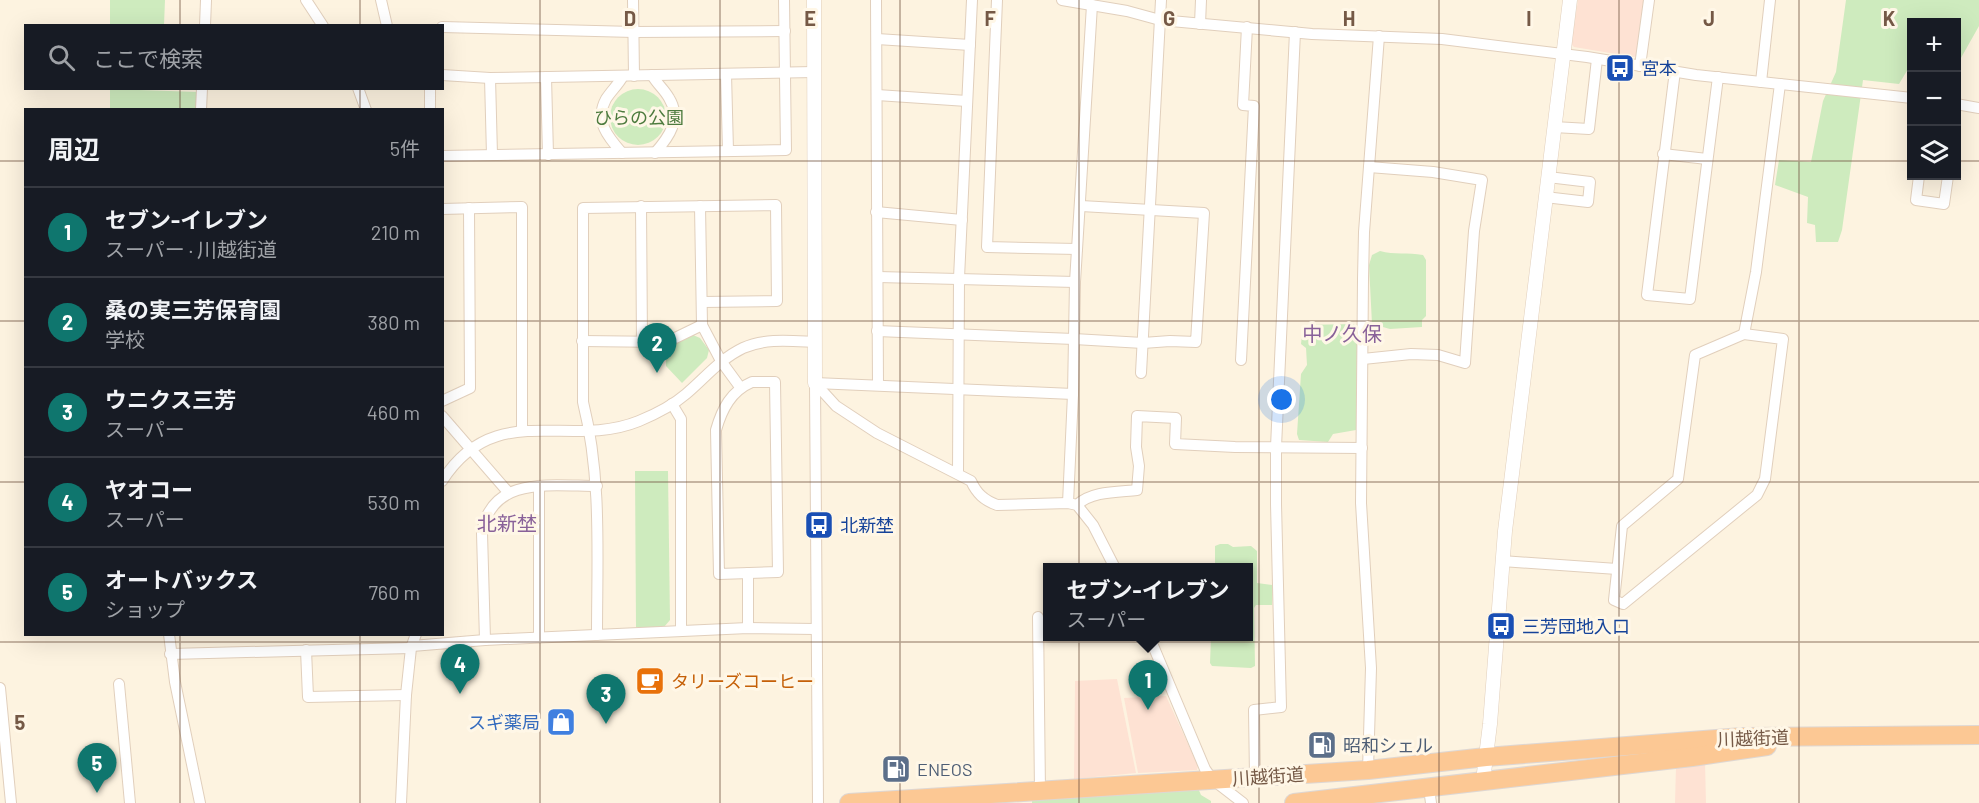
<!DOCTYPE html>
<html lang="ja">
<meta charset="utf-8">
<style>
body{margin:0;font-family:Barlow,"Noto Sans JP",sans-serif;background:#20242c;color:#f1f3f6}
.controls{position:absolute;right:18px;top:18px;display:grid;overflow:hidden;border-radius:0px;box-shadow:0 6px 24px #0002}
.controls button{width:54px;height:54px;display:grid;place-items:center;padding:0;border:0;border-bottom:2px solid #363941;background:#171b24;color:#f1f3f6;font:30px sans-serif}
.you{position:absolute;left:1282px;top:400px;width:21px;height:21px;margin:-15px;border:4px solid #fff;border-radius:50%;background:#1a73e8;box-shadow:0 0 0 9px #1a73e833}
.badge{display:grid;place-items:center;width:39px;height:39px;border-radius:50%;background:#0f766e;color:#fff;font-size:20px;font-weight:700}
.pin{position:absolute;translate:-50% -50px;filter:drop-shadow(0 2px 3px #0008)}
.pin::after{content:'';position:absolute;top:32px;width:21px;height:18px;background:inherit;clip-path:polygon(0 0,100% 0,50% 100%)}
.popup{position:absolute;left:1043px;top:563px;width:210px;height:78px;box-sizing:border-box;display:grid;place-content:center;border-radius:0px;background:#171b24;filter:drop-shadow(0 2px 4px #0005);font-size:20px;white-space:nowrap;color:#9ea1a6}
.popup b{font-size:22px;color:#f1f3f6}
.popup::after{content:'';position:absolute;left:50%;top:100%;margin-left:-12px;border:12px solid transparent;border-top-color:#171b24}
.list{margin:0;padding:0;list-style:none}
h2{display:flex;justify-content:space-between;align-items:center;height:78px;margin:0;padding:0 24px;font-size:26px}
h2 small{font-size:20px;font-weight:400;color:#9ea1a6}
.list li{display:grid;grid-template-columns:39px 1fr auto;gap:18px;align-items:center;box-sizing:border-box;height:90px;padding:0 24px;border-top:2px solid #363941}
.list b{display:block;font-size:22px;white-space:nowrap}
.list p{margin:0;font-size:20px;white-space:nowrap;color:#9ea1a6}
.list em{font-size:20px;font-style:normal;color:#9ea1a6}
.icon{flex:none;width:33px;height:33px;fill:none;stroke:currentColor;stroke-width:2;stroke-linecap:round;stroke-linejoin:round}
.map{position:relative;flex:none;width:1979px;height:803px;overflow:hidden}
.search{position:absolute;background:#171b24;box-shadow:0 6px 24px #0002;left:24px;top:24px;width:420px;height:66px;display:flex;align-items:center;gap:15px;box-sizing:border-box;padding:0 21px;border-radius:0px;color:#9ea1a6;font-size:22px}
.panel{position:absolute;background:#171b24;box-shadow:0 6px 24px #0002;left:24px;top:108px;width:420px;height:528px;border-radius:0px}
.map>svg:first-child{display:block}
</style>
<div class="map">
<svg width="1979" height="803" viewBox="0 0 1979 803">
<rect width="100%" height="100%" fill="#fdf3e0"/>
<g fill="#fee2d3">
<path d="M 1578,0 L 1644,0 L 1638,55 L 1634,57 L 1574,47 L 1571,44 Z"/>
<path d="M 1117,679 L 1136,773 L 1074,779 L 1075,681 Z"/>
<path d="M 1166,696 L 1198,766 L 1197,770 L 1138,773 L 1124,698 Z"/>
<path d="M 1705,761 L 1706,803 L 1675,803 L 1676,766 Z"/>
</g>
<g fill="#ceebbe">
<path d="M 110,0 L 165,0 L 164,25 L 110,25 Z"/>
<path d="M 1846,0 L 1979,0 L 1979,26 L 1957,65 L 1956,22 L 1912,22 L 1911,69 L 1908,69 L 1899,84 L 1863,80 L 1842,230 L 1838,242 L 1816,242 L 1815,225 L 1807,223 L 1808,197 L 1775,185 L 1779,160 L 1811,162 L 1823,101 L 1836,72 Z"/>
<circle cx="638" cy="117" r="28"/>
<path d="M 110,89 L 198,92 L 197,109 L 110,110 Z"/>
<path d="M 1380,251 C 1394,255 1408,252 1423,255 L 1426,260 L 1426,316 L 1422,320 L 1422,327 L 1390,329 L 1372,324 L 1369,265 L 1372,255 Z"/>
<path d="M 1354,324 L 1357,327 L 1358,333 L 1356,430 L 1333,434 L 1328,442 L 1299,440 L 1297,434 L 1301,374 L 1307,365 L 1306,348 L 1301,344 L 1303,325 Z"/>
<path d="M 693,335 L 700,338 L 709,350 L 707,358 L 682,383 L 666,366 L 666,348 Z"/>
<path d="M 635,471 L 668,471 L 670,620 L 664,627 L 636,627 Z"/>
<path d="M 1220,544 L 1228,544 L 1233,547 L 1251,546 L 1257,551 L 1257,583 L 1273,585 L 1272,605 L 1256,605 L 1254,608 L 1255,666 L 1251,668 L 1212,666 L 1210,663 L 1211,637 L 1248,636 L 1248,568 L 1215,567 L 1215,546 Z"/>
<path d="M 1197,786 L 1201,795 L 1211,801 L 1211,803 L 1032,803 L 1032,797 Z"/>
</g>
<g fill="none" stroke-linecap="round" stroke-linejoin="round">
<g stroke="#e1cfbc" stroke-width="12">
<g id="minor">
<path d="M 306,0 L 323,26"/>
<path d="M 381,0 L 387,26"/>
<path d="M 633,0 L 634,76"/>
<path d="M 876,0 L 878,385"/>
<path d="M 997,0 L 987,247 L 1077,249"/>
<path d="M 1062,0 L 1127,11 L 1160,20 L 1312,34 L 1442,39 L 1587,57 L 1696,75 L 1912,98"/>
<path d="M 1200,24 L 1201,0"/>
<path d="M 205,26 L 206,0"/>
<path d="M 442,27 L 634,32 L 785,31"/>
<path d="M 877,39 L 970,45"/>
<path d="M 1640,66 L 1649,0"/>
<path d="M 1675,71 L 1647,295 L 1690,299 L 1718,77"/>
<path d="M 726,74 L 728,151"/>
<path d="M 442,75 L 490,78 L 814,72"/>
<path d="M 652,75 C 657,84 664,89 669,98 C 682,119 669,137 655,153"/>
<path d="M 546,77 L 548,155"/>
<path d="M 490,78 L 492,155"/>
<path d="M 1761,82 L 1770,0"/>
<path d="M 358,88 L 366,110"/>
<path d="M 430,88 L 430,110"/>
<path d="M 877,95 L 967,101"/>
<path d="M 1956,104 L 1979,108"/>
<path d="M 201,110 L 202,88"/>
<path d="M 1554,127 L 1589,129 L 1597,59"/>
<path d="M 622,153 C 608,137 594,121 606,99 C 611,91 618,85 623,76"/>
<path d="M 1663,154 L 1707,159"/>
<path d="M 442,156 L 786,150 L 784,0"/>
<path d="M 1919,176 L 1916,200 L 1944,204 L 1948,176"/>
<path d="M 1545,197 L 1588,202 L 1590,182 L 1548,177"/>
<path d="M 641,206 L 642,343"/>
<path d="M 700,206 L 702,325 L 721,361 L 740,387"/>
<path d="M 442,209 L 522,207 L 522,430"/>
<path d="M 876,212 L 962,220"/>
<path d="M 878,277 L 1075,282"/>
<path d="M 877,331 L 1074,339 L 1143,343 L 1170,341 L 1196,342 L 1204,213 L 1081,206"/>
<path d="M 1744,334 L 1783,339 L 1765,479 L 1757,495 L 1623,604 L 1614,600 L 1622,526 L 1678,479 L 1695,355 Z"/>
<path d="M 1744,334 L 1756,272 L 1780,84"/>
<path d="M 582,341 L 667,342 L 702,325"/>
<path d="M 1363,359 L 1411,354 L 1438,355 L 1465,363 L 1474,231 L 1482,180 L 1433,172 L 1369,167"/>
<path d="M 1241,360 L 1254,106 L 1243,105 L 1247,27"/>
<path d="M 1141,373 L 1161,0"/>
<path d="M 752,382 L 775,382 L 778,572 L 719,574 L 716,430 C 722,409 731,391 752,382 Z"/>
<path d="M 815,383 L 818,803"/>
<path d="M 815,383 L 836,406 L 877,433 L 971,481 C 977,494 984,500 997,505 L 1068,503 L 1077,505 L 1093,525 L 1115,568"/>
<path d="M 815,383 L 1073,394"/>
<path d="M 442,401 L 470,388 L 469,208"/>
<path d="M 672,404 L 681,419 L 681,631"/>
<path d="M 442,416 L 508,492"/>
<path d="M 958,473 L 959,278 L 972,0"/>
<path d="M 442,481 C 495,398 568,450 639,421 C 656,414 672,406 686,394 C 705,378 720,359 743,348 C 765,338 791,341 815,342"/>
<path d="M 539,486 L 539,637"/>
<path d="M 1068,503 L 1073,394 L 1075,282 L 1092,5"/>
<path d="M 1077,505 C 1091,491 1118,492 1137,490 L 1139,466 L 1136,447 L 1137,416 L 1176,418 L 1175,444 L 1235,447 L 1362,448"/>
<path d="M 1502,561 L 1617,569"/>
<path d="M 748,573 L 748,628"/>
<path d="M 1038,617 L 1040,792"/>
<path d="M 169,634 L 175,682 L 200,803"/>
<path d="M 597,635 C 597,557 602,478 583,402 L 583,208 L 776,205 L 777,301 L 702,302"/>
<path d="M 1149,636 L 1205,769 L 1212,779 L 1243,803"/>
<path d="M 485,640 L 482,533 C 491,475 552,486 597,486"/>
<path d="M 412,646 L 485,640 L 748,628 L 815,629"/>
<path d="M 306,650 L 308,697 L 406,695"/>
<path d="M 170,654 L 411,648"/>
<path d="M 119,684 L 130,803"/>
<path d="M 0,688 L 11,803"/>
<path d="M 1368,770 L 1371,668 L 1361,503 L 1363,279 L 1364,232 L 1379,36"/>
<path d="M 1255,776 L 1254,710 L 1281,707 L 1276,504 L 1276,447 L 1295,32"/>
<path d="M 1429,788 L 1431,803"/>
<path d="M 401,803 L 406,695 L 411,648 L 416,634"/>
</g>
</g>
<g stroke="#e1cfbc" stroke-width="15">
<g id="tertiary">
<path d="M 814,0 L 815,383"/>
<path d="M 1483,781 L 1490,724 L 1505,531 L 1570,0"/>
</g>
</g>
<g stroke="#ded7d3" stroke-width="20">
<g id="trunk">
<path d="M 849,803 L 1368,770 L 1486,757 L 1742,737 L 1979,735"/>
<path d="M 1294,803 L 1692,757 L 1767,746"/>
</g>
</g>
<use href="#minor" stroke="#fff" stroke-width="10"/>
<use href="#tertiary" stroke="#fff" stroke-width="14"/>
<use href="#trunk" stroke="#fcc894" stroke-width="18"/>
</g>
<path fill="none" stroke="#755946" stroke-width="1.5" stroke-opacity="0.55" d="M 180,0 L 180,26M 360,0 L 360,26M 540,0 L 540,803M 720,0 L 720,803M 900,0 L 900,803M 1079,0 L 1079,803M 1259,0 L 1259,803M 1439,0 L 1439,803M 1619,0 L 1619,803M 1799,0 L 1799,803M 180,88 L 180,110M 360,88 L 360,110M 0,161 L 26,161M 442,161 L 1912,161M 1956,161 L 1979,161M 0,321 L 26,321M 442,321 L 1979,321M 0,482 L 26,482M 442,482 L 1979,482M 180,634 L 180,803M 360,634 L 360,803M 0,642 L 1979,642"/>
<defs>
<g id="bus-square" transform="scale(1.5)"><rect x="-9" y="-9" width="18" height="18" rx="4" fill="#1a4fb4" stroke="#fff7e7"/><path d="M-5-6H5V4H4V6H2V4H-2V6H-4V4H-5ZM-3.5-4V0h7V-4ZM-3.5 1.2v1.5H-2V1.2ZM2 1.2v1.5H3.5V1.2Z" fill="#fff"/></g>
<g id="cafe-square" transform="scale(1.5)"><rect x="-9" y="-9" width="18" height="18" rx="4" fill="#e8710a" stroke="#fff7e7"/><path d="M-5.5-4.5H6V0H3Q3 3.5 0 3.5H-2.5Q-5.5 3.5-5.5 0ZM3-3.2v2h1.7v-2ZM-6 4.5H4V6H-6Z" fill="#fff"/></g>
<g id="shop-square" transform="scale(1.5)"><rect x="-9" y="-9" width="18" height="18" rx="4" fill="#3f7fe0" stroke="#fff7e7"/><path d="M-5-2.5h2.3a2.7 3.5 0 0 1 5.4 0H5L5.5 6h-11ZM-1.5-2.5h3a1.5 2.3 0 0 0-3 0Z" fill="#fff"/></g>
<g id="fuel-square" transform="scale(1.5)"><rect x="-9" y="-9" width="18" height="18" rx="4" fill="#5c6f8a" stroke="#fff7e7"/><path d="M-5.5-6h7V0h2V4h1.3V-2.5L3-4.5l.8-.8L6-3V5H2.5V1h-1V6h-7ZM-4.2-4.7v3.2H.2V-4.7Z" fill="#fff"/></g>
</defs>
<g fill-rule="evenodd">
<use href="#bus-square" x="1620" y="68"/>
<use href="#bus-square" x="819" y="525"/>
<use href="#bus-square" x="1501" y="626"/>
<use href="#cafe-square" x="650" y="681"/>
<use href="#shop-square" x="561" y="722"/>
<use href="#fuel-square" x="1322" y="745"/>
<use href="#fuel-square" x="896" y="769"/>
</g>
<g text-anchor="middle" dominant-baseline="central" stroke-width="6" stroke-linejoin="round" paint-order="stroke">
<g font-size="18" fill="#164399" stroke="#fff7e7" text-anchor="start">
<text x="1641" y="68">宮本</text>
<text x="840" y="525">北新埜</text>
<text x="1522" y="626">三芳団地入口</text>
</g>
<g font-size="18" fill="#4d7b3e" stroke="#fff7e7">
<text x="639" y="117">ひらの公園</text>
</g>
<g font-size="18" fill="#c56008" stroke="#fff7e7" text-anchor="start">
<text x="671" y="681">タリーズコーヒー</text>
</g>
<g font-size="18" fill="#366cbe" stroke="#fff7e7" text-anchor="end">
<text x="540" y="722">スギ薬局</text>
</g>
<g font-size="18" fill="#755946" stroke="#fff7e7">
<text transform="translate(1753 738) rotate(-2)">川越街道</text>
<text transform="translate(1268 776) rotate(-4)">川越街道</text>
</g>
<g font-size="18" fill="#4e5e75" stroke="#fff7e7" text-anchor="start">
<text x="1343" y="745">昭和シェル</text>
<text x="917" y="769">ENEOS</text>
</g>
<g font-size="20" fill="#896199" stroke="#fff7e7">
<text x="1342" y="333">中ノ久保</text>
<text x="507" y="523">北新埜</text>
</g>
</g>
<g font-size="20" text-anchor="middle" font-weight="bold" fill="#755946" stroke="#fff7e7" stroke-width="6" stroke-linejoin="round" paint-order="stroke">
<text x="630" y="26">D</text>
<text x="810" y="26">E</text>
<text x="990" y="26">F</text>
<text x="1169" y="26">G</text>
<text x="1349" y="26">H</text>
<text x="1529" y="26">I</text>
<text x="1709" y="26">J</text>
<text x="1889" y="26">K</text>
<text x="20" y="730">5</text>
</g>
</svg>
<div class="controls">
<button>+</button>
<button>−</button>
<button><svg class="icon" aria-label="layers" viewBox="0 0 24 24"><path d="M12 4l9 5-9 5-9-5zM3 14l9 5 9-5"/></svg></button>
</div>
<div class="you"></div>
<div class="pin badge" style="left:1148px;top:710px">1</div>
<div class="popup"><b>セブン-イレブン</b>スーパー</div>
<div class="pin badge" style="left:657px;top:373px">2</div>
<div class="pin badge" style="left:606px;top:724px">3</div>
<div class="pin badge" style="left:460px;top:694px">4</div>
<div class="pin badge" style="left:97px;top:793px">5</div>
<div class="search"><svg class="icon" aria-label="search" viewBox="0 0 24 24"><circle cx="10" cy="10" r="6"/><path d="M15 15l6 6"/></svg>ここで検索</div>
<section class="panel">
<h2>周辺<small>5件</small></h2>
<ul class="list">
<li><span class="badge">1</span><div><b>セブン-イレブン</b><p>スーパー · 川越街道</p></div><em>210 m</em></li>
<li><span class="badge">2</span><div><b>桑の実三芳保育園</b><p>学校</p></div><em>380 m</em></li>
<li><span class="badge">3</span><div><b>ウニクス三芳</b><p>スーパー</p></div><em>460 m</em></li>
<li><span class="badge">4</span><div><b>ヤオコー</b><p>スーパー</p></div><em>530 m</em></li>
<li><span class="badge">5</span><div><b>オートバックス</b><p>ショップ</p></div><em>760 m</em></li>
</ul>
</section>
</div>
